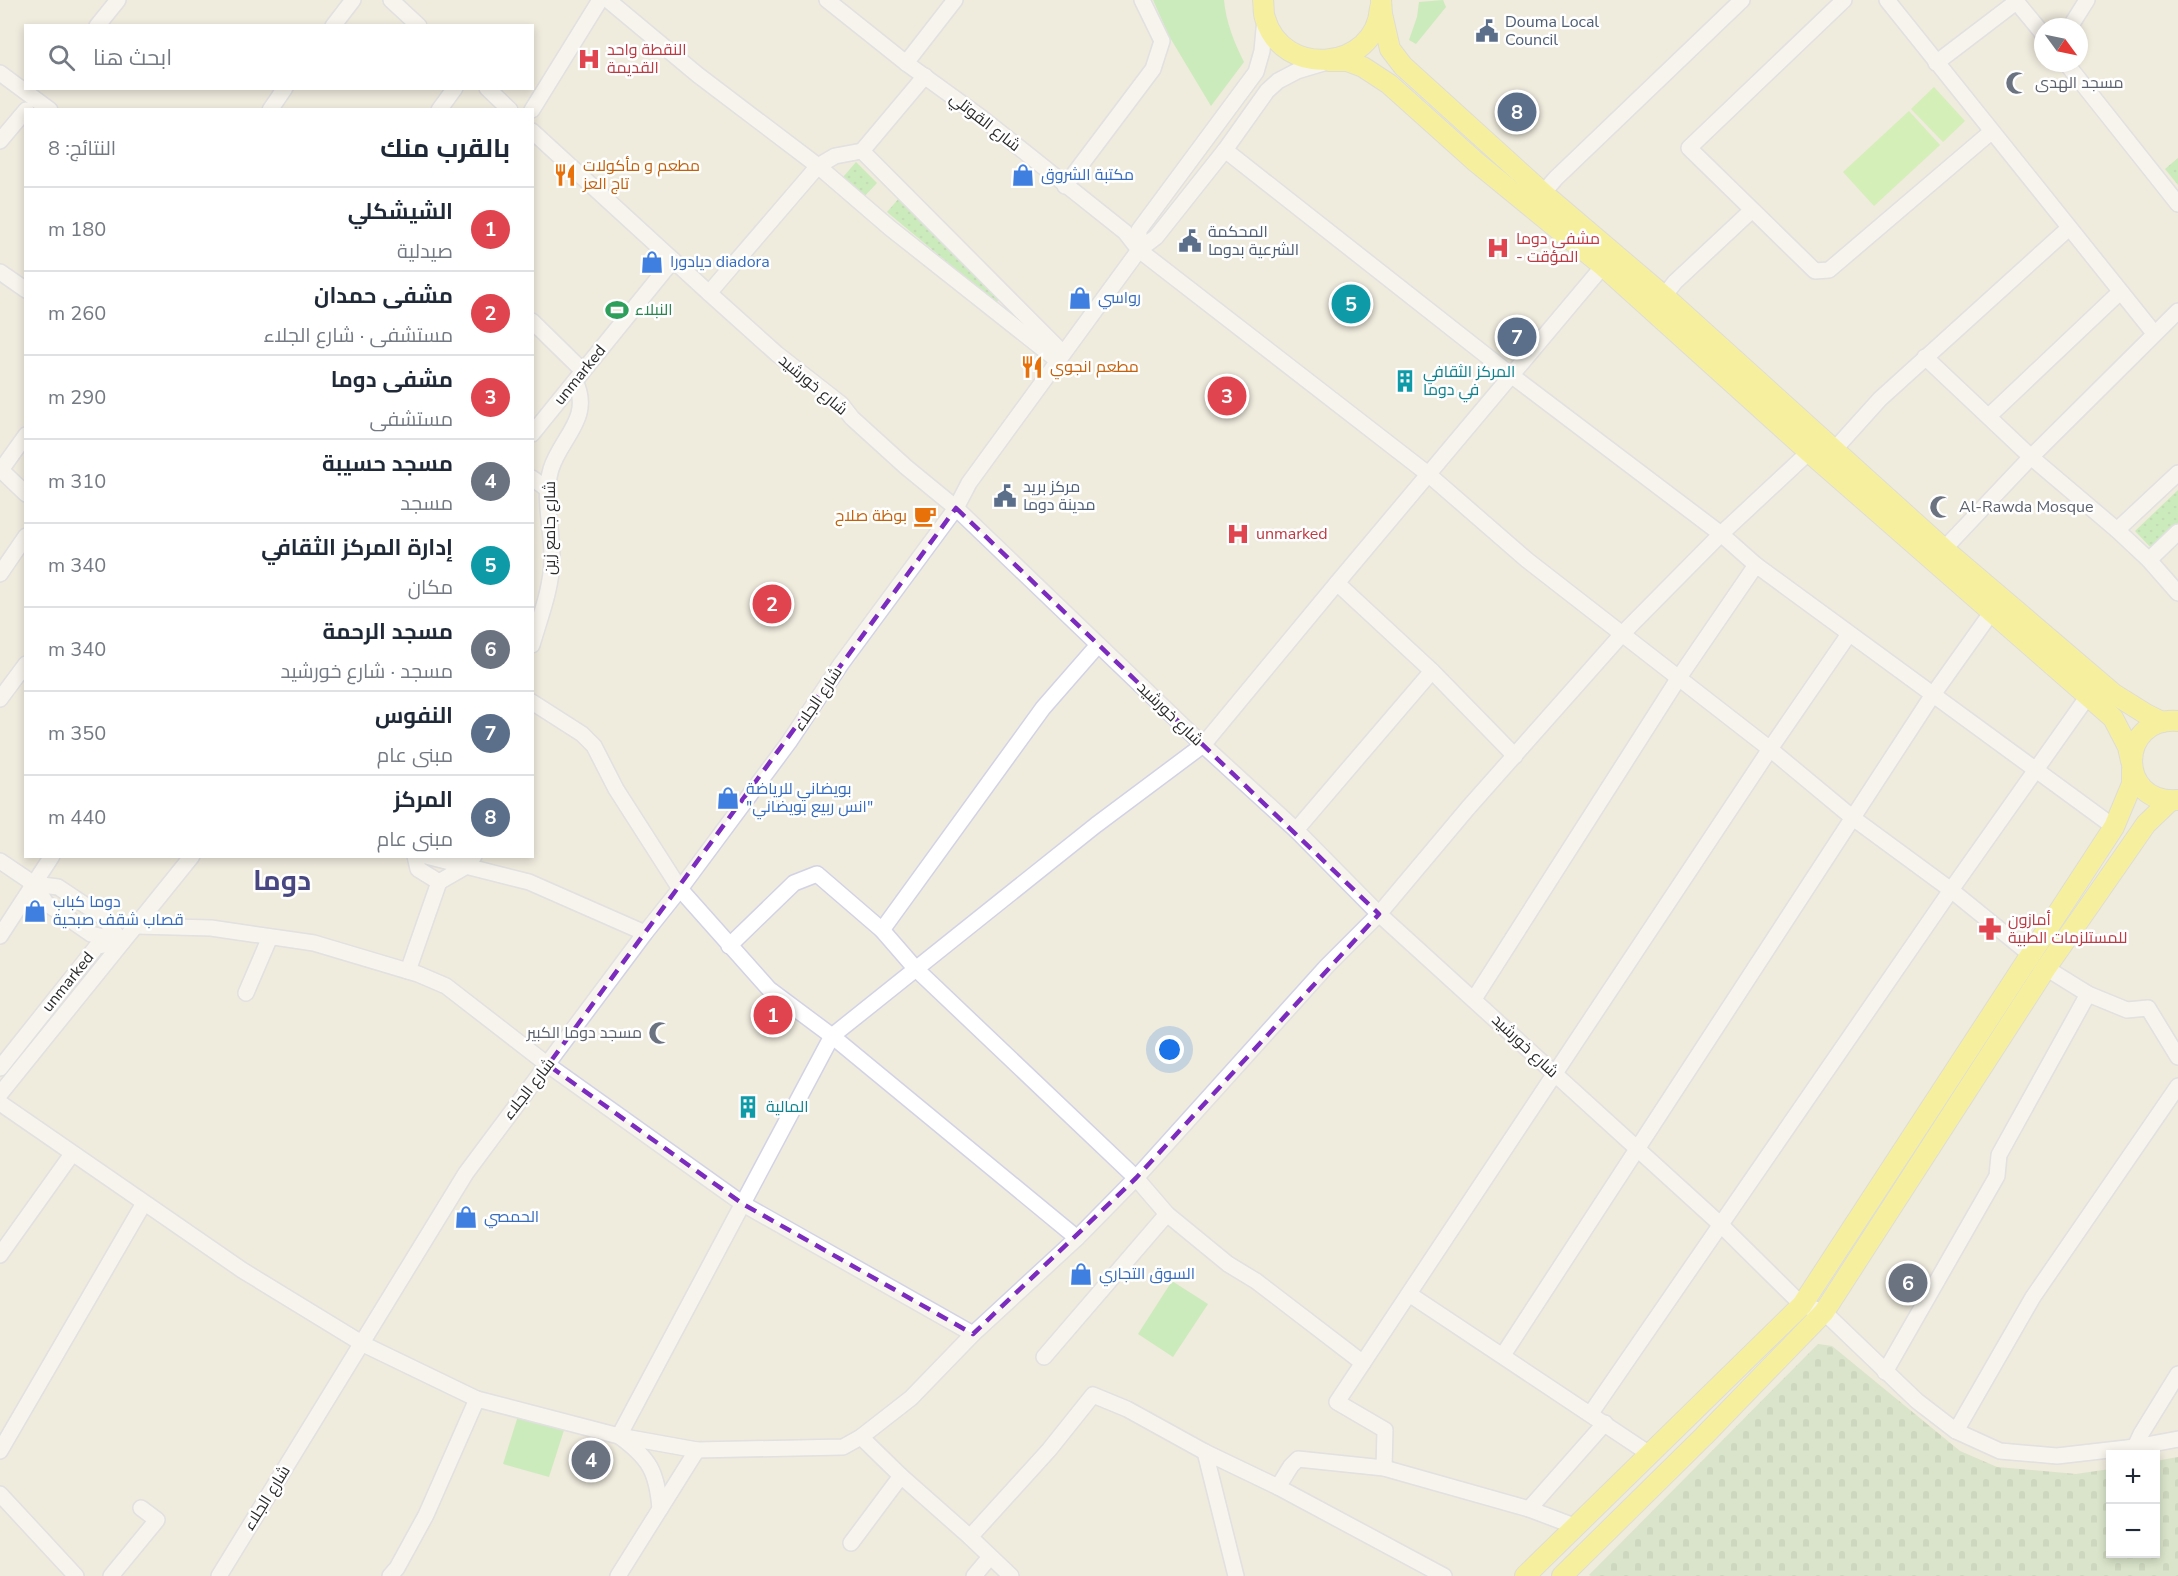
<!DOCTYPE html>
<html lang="ar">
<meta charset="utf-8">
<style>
body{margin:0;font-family:"Nunito Sans",Cairo,sans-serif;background:#f2f2f3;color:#1f2937;direction:rtl}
.controls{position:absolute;right:18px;bottom:18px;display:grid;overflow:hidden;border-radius:0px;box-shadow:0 3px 9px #0003}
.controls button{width:54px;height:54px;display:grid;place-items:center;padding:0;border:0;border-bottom:2px solid #e0e1e3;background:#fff;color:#1f2937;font:30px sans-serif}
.compass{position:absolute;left:2034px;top:18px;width:54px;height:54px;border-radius:50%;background:#fff;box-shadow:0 3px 9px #0003;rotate:123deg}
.you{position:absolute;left:1170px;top:1050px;width:21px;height:21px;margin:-15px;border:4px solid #fff;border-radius:50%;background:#1a73e8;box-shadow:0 0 0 9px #1a73e833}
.badge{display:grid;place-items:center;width:39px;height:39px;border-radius:50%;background:#3a3aff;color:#fff;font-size:20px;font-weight:700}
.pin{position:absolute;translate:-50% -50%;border:3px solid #fff;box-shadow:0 2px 6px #0006}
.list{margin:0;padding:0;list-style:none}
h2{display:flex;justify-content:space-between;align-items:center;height:78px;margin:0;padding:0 24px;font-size:26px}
h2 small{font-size:20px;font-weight:400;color:#747a83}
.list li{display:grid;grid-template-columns:39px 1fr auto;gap:18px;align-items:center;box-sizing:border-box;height:84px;padding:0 24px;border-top:2px solid #e0e1e3}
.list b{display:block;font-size:22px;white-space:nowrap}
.list p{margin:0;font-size:20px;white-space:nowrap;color:#747a83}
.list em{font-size:20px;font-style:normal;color:#747a83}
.icon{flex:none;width:33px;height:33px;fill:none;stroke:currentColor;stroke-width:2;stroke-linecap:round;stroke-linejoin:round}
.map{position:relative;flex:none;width:2178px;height:1576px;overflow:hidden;direction:ltr}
.search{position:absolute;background:#fff;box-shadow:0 3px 9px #0003;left:24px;top:24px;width:510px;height:66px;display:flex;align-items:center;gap:15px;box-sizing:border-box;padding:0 21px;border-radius:0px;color:#747a83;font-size:22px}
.panel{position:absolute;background:#fff;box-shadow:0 3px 9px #0003;left:24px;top:108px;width:510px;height:750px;border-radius:0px;direction:rtl}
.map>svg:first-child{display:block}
</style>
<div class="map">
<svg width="2178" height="1576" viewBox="0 0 2178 1576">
<defs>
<pattern id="cemetery-stones" width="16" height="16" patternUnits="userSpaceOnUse" patternTransform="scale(1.5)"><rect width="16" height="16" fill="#bfdbb3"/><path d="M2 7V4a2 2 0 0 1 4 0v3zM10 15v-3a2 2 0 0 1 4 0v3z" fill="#a4bc9a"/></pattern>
<pattern id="park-dots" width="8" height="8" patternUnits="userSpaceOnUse" patternTransform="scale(1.5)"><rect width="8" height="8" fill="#a2eb95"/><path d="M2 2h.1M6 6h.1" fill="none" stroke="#8cca81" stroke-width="1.8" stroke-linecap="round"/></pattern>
</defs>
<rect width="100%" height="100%" fill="#efebdd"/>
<g fill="#a2eb95">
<path d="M 1153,0 L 1224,0 C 1226,22 1234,42 1244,62 L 1211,106 L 1169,36 Z"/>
<path d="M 1443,0 L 1446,7 L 1416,44 L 1409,40 L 1417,17 L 1419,2 Z"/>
<path d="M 1172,1281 L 1208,1304 L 1173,1357 L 1138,1334 Z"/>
<path d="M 518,1416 L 565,1427 L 549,1477 L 503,1464 Z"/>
</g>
<path fill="url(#cemetery-stones)" d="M 1818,1344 L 1832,1346 L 1960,1451 L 1997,1467 L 2076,1474 L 2110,1469 L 2110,1554 L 2156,1554 L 2156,1461 L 2178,1457 L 2178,1576 L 1591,1576 L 1589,1575 Z"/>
<g fill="url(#park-dots)">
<path d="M 2178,158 L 2178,185 L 2165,169 Z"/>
<path d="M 856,162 L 877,183 L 859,202 L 838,183 Z"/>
<path d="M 901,196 L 1001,297 L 996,303 L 887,212 Z"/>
<path d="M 2178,490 L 2178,528 L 2154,551 L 2135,531 Z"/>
</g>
<g fill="#b6f38f">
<path d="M 1934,87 L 1965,121 L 1943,142 L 1911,109 Z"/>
<path d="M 1909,111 L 1940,145 L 1874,206 L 1843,172 Z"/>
</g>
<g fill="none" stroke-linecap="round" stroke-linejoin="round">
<g stroke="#d2d2e6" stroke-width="18">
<g id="minor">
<path d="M 391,0 L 419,26"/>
<path d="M 608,0 L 698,75 L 818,166 L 890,228 L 1057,360"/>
<path d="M 827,0 L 906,63 L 982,118 L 1125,232 L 1139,250 L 1428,474 L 1527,560 L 1770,749 L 1853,818 L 1951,890 L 2031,955"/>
<path d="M 1844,0 L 1689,148 L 1815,271 L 1829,270 L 1991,132"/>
<path d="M 1887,0 L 2154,333"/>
<path d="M 2015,0 L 2043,34"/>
<path d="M 97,26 L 118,0"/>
<path d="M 333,26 L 353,0"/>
<path d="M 2070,27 L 2087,0"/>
<path d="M 906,63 L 955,0"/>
<path d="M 1936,63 L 2016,2"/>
<path d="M 2066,63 L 2178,204"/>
<path d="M 0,73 L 50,110"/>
<path d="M 487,88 L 510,110"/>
<path d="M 270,110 L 285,88"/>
<path d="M 439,110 L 455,88"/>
<path d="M 532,110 L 600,0"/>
<path d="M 532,131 L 709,293 L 777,354 L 841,404 L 852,418 L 906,467 L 956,508 L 1203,745 L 1296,830 L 1379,914 L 1720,1224 L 1802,1305 L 1824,1312 L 1917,1401 L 1956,1431 L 2000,1451 L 2057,1456 L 2135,1447 L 2178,1439"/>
<path d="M 0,141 L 26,110"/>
<path d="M 1225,150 L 1511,375 L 1721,534 L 1756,565 L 2114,827"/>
<path d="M 862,151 L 925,76"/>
<path d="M 1065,186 L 1153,69 L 1162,41 L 1142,0"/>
<path d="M 1543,193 L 1556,178 L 1742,0"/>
<path d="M 1139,250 L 1139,230 L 1256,72 L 1262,51 L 1265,18"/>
<path d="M 0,272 L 26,290"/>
<path d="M 709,293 L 818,166 L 835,156 L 862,151 L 1063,353"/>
<path d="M 1664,296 L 1675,282 L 1751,211"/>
<path d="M 532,321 L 583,371"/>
<path d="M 1925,357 L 2031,457 L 2117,530"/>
<path d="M 1989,416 L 2120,292"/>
<path d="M 532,434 L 673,260"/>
<path d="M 1834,450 L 1880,399 L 2069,228"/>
<path d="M 0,469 L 26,494"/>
<path d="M 1,470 L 26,435"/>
<path d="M 2178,473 L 2117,530 L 2149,560 L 2178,532"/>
<path d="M 532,478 L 547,489"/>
<path d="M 1944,549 L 2031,457 L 2178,311"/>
<path d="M 2149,560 L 2178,593"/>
<path d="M 0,574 L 26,536"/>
<path d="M 1337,583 L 1432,671 L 1515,756"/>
<path d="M 532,645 C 540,617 551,590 552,561 C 553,530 542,500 551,469 C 561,437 593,418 575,381"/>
<path d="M 0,699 L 26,664"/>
<path d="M 532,702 L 582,734 L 594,746 L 616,789 L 680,889 L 769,989 L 832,1036 L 1077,1238"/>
<path d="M 1296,830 L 1432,671"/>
<path d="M 426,856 L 529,882 L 645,933"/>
<path d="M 0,861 L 34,884 L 46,903 L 91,934 L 116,940"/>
<path d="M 439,882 L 465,867 L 474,856"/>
<path d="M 34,884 L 58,887 L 103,917 L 122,942"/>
<path d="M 136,926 L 211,928 L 314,943 L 418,974 L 446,986 L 548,1065 L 743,1204 L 973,1334"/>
<path d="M 882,930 L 1043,708 L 1098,645"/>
<path d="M 0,936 L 52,856"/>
<path d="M 729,946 L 794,883 L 817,874 L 882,930 L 915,968 L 1136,1178 L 1167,1214 L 1228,1264 L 1256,1281 L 1363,1363"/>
<path d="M 2046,968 L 2088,994 L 2127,1010 L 2148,1008 L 2178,1057"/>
<path d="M 408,971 L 439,882 L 418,869 L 415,856"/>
<path d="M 246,993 L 270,937"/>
<path d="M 1474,999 L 1678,679 L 1756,565"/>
<path d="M 0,1068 L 97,946 L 122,942"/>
<path d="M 0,1094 L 192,856"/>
<path d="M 0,1103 L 242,1270 L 363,1344 L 477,1399 L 619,1436 L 697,1450 L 843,1447 L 861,1437 L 911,1398 L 973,1334 L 1077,1238 L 1136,1178 L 1327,966 L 1379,914 L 1468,808 L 1623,633 L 1721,534 L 1809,452"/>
<path d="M 0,1255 L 72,1154"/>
<path d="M 1409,1294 L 1648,1453"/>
<path d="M 1503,1355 L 1932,696 L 1991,613"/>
<path d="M 1044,1357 L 1167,1214"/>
<path d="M 1885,1372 L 1997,1176 L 1999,1155 L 2088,994"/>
<path d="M 1591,1413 L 1951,890 L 2088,696"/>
<path d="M 1956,1431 L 2033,1297 L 2178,1086"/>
<path d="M 861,1437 L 901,1476 L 970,1537 L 1011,1576"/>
<path d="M 2135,1447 L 2141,1434 L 2178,1374"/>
<path d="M 0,1451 L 144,1203"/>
<path d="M 1205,1452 L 1236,1576"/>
<path d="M 1384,1468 L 1385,1430 L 1337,1402 L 1770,749 L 1849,634"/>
<path d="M 1278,1487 L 1291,1466 L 1298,1459 L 1384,1468 L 1529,1509 L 1574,1526"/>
<path d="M 0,1494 L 76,1576"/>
<path d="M 660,1509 C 657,1471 649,1458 619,1436 L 832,1036 L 1096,825 L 1203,745 L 1337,583 L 1609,259"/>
<path d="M 1529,1509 L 1605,1423"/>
<path d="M 970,1537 L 1049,1450 L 1093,1395 L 1127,1409 L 1205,1452 L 1278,1487 L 1444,1576"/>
<path d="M 851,1543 L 901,1476"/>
<path d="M 111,1576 L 157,1520 L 141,1508"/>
<path d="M 219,1576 L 466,1173 L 645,933 L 680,889 L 789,742 L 841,664 L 956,508 L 969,483 L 1139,250 L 1156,237 L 1225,150 L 1267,91 L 1278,81 L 1297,71 L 1327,62"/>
<path d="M 390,1576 L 397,1568 L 426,1515 L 477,1399"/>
<path d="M 618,1576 L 697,1450"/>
<path d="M 974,1576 L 990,1557"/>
</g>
</g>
<g stroke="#ccc" stroke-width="22">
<g id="major">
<path d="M 1263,0 C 1264,6 1263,13 1265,18 C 1282,79 1376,71 1380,8"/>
<path d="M 1381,0 L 1382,14 L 1390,49 L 1403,66 L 1543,193 L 1664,296 L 1944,549 L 2114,694 L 2146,714 L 2162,722"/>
<path d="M 1329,61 L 1347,61 L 1363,67 L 1389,84 L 1476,162 L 1603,266 L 1809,452 L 2113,718 L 2128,747 L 2131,761"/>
<path d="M 2177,800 C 2116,804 2118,716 2178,721"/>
<path d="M 1525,1576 L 1802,1305 L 2114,827 L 2132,784 L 2132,770"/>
<path d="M 1562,1576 L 1704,1436 L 1824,1312 L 2046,968 L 2146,824 L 2170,801"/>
</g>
</g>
<use href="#minor" stroke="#fff" stroke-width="15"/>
<use href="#major" stroke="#fff753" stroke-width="20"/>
</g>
<path d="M0 0H2178V1576H0ZM 956,508 L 1379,914 L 1136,1178 L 973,1334 L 743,1204 L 548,1065 Z" fill="#efebdd" fill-opacity=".55" fill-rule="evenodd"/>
<path fill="none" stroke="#7b2cbf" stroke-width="4.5" stroke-dasharray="12 8" stroke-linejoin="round" d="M 956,508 L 1379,914 L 1136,1178 L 973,1334 L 743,1204 L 548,1065 Z"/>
<defs>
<g id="civic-bare" transform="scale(1.8)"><path d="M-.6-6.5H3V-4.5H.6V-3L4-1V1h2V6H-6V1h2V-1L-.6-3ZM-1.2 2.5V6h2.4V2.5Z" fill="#5c6f8a" stroke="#fff" stroke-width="2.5" paint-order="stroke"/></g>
<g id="hospital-bare" transform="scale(1.8)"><path d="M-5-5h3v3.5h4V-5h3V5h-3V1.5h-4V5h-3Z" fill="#e0444e" stroke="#fff" stroke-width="2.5" paint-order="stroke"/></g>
<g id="mosque-bare" transform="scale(1.8)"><path d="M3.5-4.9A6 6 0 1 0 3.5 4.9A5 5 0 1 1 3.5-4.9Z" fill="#6b7280" stroke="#fff" stroke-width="2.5" paint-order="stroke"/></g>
<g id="restaurant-bare" transform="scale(1.8)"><path d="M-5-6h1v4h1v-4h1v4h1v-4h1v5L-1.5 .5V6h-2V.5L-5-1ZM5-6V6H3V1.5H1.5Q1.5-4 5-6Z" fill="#e8710a" stroke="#fff" stroke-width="2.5" paint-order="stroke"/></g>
<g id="shop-bare" transform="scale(1.8)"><path d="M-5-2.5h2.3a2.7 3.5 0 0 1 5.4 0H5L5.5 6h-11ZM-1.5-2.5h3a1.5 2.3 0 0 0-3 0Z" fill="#3f7fe0" stroke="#fff" stroke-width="2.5" paint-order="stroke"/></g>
<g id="stadium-bare" transform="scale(1.8)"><path d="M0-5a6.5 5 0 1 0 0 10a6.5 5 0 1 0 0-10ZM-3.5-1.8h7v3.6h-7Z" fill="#2e9e5b" stroke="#fff" stroke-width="2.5" paint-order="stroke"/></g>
<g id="building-bare" transform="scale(1.8)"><path d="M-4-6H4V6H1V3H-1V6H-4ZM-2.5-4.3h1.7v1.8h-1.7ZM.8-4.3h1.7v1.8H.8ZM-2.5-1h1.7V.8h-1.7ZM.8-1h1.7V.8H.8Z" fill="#0f9aa8" stroke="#fff" stroke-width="2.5" paint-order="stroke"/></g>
<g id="cafe-bare" transform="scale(1.8)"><path d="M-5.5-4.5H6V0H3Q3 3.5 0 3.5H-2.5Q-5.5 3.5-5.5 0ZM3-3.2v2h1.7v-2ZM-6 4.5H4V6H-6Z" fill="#e8710a" stroke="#fff" stroke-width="2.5" paint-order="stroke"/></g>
<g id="pharmacy-bare" transform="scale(1.8)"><path d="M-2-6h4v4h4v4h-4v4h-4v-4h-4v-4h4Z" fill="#e0444e" stroke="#fff" stroke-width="2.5" paint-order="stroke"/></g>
</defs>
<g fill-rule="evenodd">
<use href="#civic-bare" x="1487" y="31"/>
<use href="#hospital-bare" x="589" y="59"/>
<use href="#mosque-bare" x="2017" y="83"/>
<use href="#restaurant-bare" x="565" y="175"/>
<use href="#shop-bare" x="1023" y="175"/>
<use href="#civic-bare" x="1190" y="241"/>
<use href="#hospital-bare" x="1498" y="248"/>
<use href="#shop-bare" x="652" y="262"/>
<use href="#shop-bare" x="1080" y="298"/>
<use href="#stadium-bare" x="617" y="310"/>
<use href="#restaurant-bare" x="1032" y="367"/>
<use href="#building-bare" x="1405" y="381"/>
<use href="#civic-bare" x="1005" y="496"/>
<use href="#mosque-bare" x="1941" y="507"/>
<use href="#cafe-bare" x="925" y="516"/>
<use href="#hospital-bare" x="1238" y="534"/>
<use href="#shop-bare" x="728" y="798"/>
<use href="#shop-bare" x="35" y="911"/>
<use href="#pharmacy-bare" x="1990" y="929"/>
<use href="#mosque-bare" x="660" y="1033"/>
<use href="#building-bare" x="748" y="1107"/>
<use href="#shop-bare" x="466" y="1217"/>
<use href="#shop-bare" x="1081" y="1274"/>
</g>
<g text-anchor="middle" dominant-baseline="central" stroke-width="5" stroke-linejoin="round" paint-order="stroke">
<g font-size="16" fill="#4e5e75" stroke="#fff" text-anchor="start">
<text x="1505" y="22">Douma Local<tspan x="1505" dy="18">Council</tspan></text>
<text x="1208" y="232">المحكمة<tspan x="1208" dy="18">الشرعية بدوما</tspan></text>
<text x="1023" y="487">مركز بريد<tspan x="1023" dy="18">مدينة دوما</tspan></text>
</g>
<g font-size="16" fill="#be3a42" stroke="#fff" text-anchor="start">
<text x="607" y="50">النقطة واحد<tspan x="607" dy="18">القديمة</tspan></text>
<text x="1516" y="239">مشفى دوما<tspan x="1516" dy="18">- المؤقت</tspan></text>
<text x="1256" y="534">unmarked</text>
<text x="2008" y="920">أمازون<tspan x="2008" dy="18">للمستلزمات الطبية</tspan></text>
</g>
<g font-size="16" fill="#5b616d" stroke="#fff" text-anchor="start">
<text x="2035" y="83">مسجد الهدى</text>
<text x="1959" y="507">Al-Rawda Mosque</text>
<text x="642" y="1033" text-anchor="end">مسجد دوما الكبير</text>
</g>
<g font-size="16" fill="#2c2c2c" stroke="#fff">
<text transform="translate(985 122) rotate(38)">شارع القوتلي</text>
<text transform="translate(580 375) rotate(-51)">unmarked</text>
<text transform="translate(813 385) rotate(40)">شارع خورشيد</text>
<text transform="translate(550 528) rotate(-90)">شارع جامع زين</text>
<text transform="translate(818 699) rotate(-56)">شارع الجلاء</text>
<text transform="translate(1170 714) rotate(44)">شارع خورشيد</text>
<text transform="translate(68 982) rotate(-51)">unmarked</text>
<text transform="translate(1525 1046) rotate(43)">شارع خورشيد</text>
<text transform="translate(529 1089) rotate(-52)">شارع الجلاء</text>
<text transform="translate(267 1498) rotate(-58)">شارع الجلاء</text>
</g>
<g font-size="16" fill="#c56008" stroke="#fff" text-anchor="start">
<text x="583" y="166">مطعم و مأكولات<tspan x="583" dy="18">تاج العز</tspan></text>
<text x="1050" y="367">مطعم انجوي</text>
<text x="907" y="516" text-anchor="end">بوظة صلاح</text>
</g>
<g font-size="16" fill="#366cbe" stroke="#fff" text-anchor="start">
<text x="1041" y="175">مكتبة الشروق</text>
<text x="670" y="262">ديادورا diadora</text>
<text x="1098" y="298">رواسي</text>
<text x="746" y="789">بويضاني للرياضة<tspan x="746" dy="18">"انس ربيع بويضاني"</tspan></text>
<text x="53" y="902">دوما كباب<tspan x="53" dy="18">قصاب شقف صبحية</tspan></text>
<text x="484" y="1217">الحمصي</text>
<text x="1099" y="1274">السوق التجاري</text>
</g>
<g font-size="16" fill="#27864d" stroke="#fff" text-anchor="start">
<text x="635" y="310">النبلاء</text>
</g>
<g font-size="16" fill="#0d838f" stroke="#fff" text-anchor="start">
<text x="1423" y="372">المركز الثقافي<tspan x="1423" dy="18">في دوما</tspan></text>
<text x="766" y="1107">المالية</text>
</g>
<g font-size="28" font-weight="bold" fill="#484782" stroke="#fff">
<text x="282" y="881">دوما</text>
</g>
</g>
</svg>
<div class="controls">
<button>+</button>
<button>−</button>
</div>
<svg class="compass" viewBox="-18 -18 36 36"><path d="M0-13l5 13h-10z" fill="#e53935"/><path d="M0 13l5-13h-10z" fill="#747a83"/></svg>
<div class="you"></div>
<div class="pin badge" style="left:773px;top:1015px;background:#e0444e">1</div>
<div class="pin badge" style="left:772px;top:604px;background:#e0444e">2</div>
<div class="pin badge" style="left:1227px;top:396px;background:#e0444e">3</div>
<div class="pin badge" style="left:591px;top:1460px;background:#6b7280">4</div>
<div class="pin badge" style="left:1351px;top:304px;background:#0f9aa8">5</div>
<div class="pin badge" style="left:1908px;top:1283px;background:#6b7280">6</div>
<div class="pin badge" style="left:1517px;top:337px;background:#5c6f8a">7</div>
<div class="pin badge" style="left:1517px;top:112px;background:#5c6f8a">8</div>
<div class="search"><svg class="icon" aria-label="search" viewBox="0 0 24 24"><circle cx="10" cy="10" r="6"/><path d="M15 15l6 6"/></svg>ابحث هنا</div>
<section class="panel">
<h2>بالقرب منك<small>النتائج: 8</small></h2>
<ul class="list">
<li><span class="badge" style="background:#e0444e">1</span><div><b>الشيشكلي</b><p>صيدلية</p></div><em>180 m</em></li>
<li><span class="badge" style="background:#e0444e">2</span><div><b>مشفى حمدان</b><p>مستشفى · شارع الجلاء</p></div><em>260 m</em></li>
<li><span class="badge" style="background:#e0444e">3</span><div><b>مشفى دوما</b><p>مستشفى</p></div><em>290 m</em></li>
<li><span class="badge" style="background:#6b7280">4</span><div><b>مسجد حسيبة</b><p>مسجد</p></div><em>310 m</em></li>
<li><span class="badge" style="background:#0f9aa8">5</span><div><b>إدارة المركز الثقافي</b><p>مكان</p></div><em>340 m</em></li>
<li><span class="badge" style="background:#6b7280">6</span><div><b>مسجد الرحمة</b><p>مسجد · شارع خورشيد</p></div><em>340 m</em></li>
<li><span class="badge" style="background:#5c6f8a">7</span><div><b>النفوس</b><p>مبنى عام</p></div><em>350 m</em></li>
<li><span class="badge" style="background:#5c6f8a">8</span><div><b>المركز</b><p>مبنى عام</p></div><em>440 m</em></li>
</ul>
</section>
</div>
